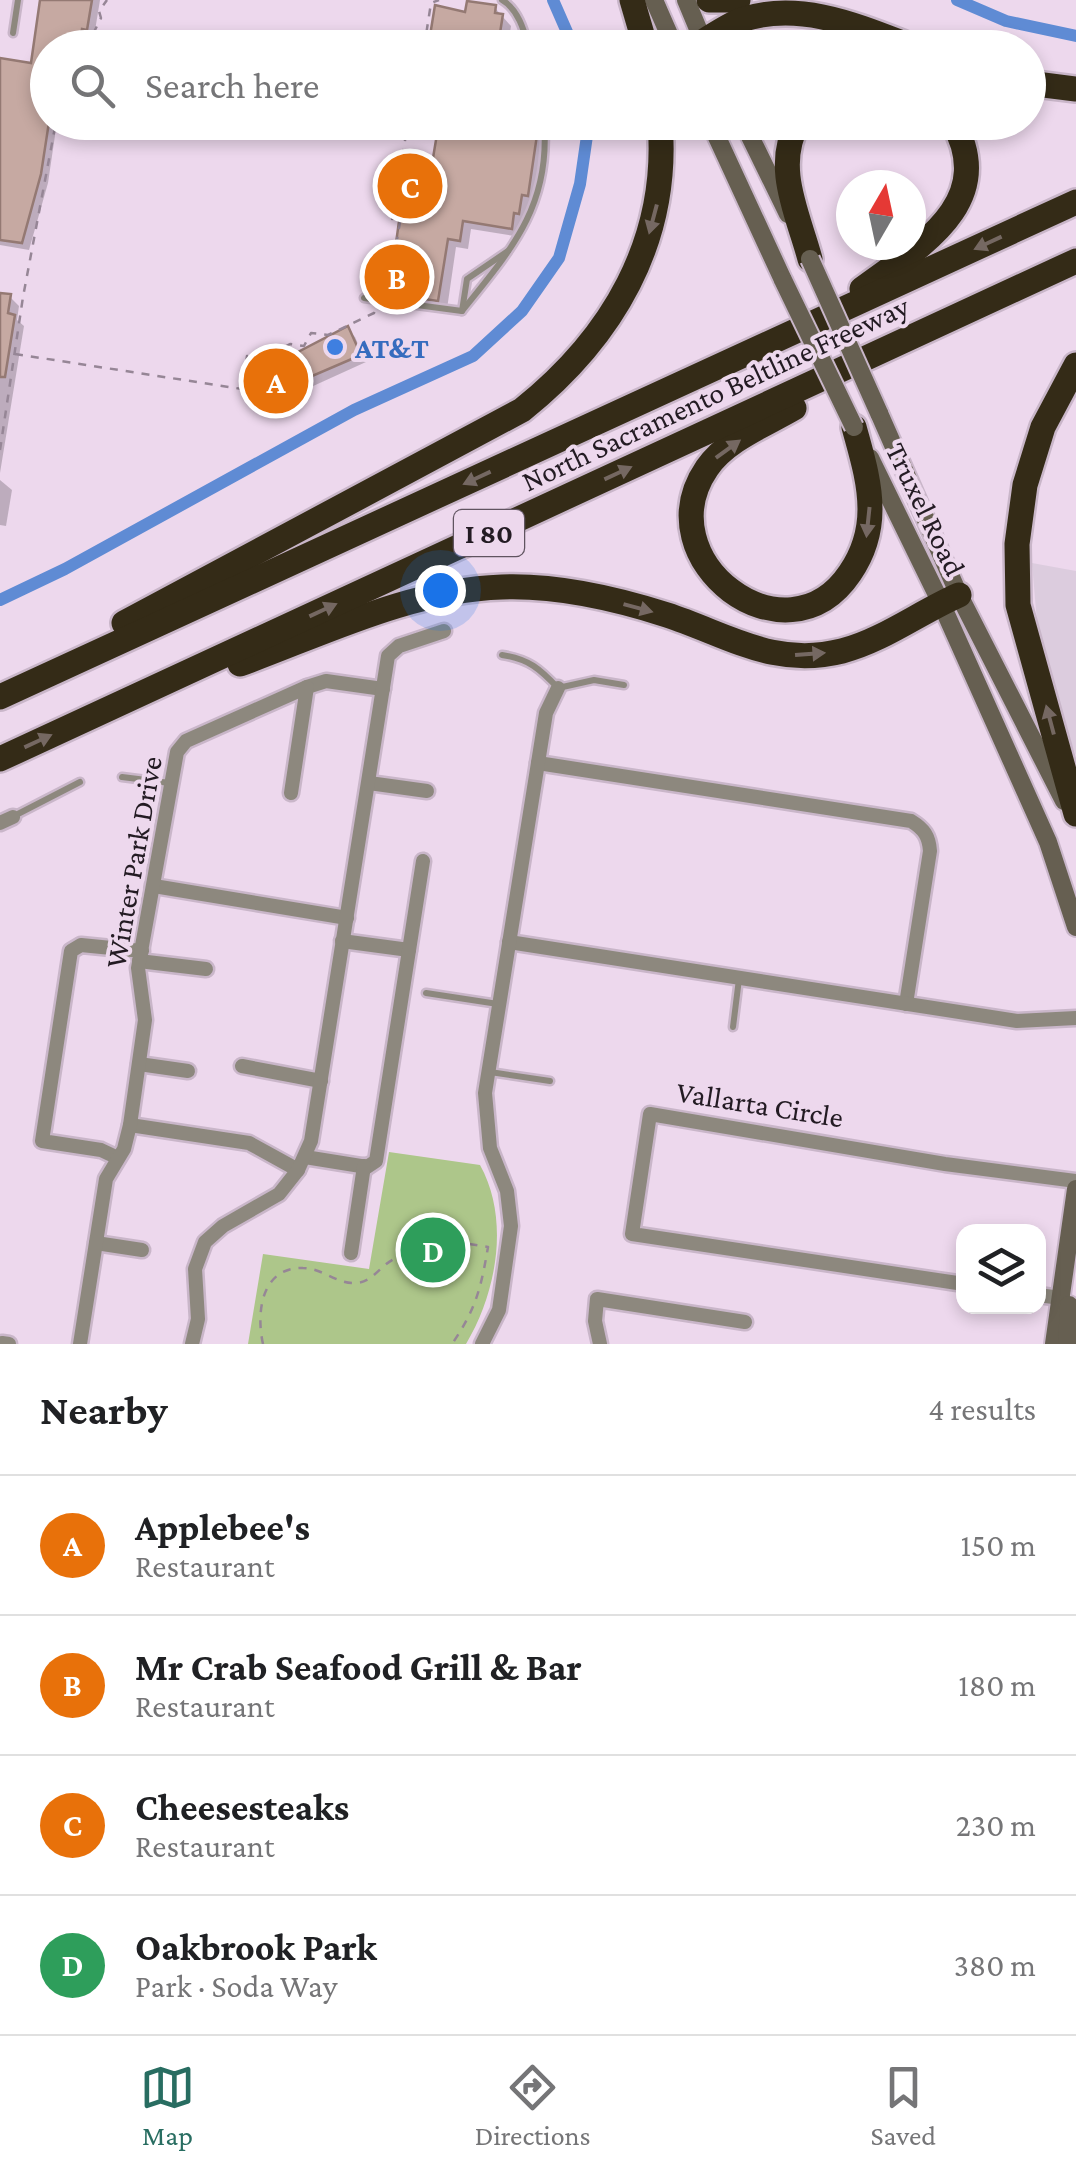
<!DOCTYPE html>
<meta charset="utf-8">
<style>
body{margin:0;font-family:"Crimson Pro",serif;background:#f2f2f2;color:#202124}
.controls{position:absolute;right:30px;bottom:30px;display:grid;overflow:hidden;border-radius:20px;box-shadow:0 5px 15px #0003}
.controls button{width:90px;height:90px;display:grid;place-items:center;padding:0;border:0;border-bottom:2px solid #e0e0e0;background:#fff;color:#202124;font:50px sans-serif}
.compass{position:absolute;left:836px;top:170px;width:90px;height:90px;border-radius:50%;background:#fff;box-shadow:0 5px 15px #0003;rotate:9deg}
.you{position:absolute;left:440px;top:590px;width:35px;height:35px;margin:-25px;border:8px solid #fff;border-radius:50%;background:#1a73e8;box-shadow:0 0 0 15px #1a73e833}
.badge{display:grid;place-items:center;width:65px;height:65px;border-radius:50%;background:#286d61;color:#fff;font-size:32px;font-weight:700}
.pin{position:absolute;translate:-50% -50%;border:5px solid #fff;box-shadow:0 2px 10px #0006}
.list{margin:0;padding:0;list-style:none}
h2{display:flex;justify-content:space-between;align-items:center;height:130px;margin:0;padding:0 40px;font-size:42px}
h2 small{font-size:32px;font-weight:400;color:#757577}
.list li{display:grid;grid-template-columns:65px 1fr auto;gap:30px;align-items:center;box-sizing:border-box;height:140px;padding:0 40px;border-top:2px solid #e0e0e0}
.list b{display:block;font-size:38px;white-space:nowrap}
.list p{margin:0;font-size:32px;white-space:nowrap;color:#757577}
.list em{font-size:32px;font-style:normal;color:#757577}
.icon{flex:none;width:55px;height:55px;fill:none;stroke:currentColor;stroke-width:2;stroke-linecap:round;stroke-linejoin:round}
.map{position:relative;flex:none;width:1076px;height:1344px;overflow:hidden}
.search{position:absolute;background:#fff;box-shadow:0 5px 15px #0003;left:30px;right:30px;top:30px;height:110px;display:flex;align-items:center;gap:25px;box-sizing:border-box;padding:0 35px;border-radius:55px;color:#757577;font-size:38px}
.sheet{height:690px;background:#fff}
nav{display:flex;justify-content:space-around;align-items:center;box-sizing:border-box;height:140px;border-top:2px solid #e0e0e0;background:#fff;font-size:28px;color:#757577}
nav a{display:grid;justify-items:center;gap:5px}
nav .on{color:#286d61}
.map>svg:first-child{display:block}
</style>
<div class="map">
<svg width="1076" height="1344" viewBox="0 0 1076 1344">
<rect width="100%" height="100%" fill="#edd8ed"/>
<path fill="#dcccde" d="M 1032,563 L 1076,571 L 1076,756 L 1055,699 L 1037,622 Z"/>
<path fill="#adc68a" d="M 389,1152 L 480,1165 C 510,1219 497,1292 466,1344 L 248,1344 L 263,1254 L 369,1269 Z"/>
<g fill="#0003">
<path d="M 42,0 L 100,0 L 94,37 L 89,36 L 87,48 L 48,48 L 48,122 L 57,122 L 48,183 L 29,250 L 0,245 L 0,61 L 33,66 Z"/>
<path d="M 495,8 L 511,26 L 509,39 L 522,48 L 429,48 L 467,15 Z"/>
<path d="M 441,122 L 539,122 L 542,126 L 540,142 L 545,147 L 537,203 L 520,237 L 471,229 L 468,249 L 456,247 L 447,309 L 401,303 L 392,294 L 431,185 Z"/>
<path d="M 311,124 L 324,127 L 325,133 L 312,131 Z"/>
<path d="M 0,295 L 10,297 L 19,306 L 17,320 L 24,326 L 0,473 Z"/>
<path d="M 348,330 L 355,337 L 366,362 L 311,387 L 312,390 L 271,413 L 264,406 Z"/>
<path d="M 0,480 L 12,490 L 6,526 L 0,525 Z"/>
</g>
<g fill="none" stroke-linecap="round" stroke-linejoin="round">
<g stroke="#5f8bd4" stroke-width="12">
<path d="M 553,0 L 574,48"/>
<path d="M 957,0 L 1006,21 L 1076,36"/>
<path d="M 0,600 L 65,569 L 354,410 L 473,356 L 522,311 L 559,258 L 580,184 L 589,122"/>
</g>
</g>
<g fill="#c6a9a2" stroke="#947973" stroke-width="2.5">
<path d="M 40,0 L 92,0 L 87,30 L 82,29 L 79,48 L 48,48 L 49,122 L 41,174 L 22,243 L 0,240 L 0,58 L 31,63 Z"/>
<path d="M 467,1 L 496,5 L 495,13 L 503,14 L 500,33 L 513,35 L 512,39 L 517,39 L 516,48 L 428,48 L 435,5 L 465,12 Z"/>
<path d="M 439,122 L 533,122 L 531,134 L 537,135 L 528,196 L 522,195 L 519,214 L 514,213 L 512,229 L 463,221 L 460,241 L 448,239 L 438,301 L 389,294 L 405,178 L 429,182 Z"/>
<path d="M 0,293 L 11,294 L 8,313 L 15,315 L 5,377 L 0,377 Z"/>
<path d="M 348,326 L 361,355 L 305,379 L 307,382 L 262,408 L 246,379 Z"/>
</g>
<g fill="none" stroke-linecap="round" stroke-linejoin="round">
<g stroke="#c9b6c9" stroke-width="11">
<g id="lane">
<path d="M 502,0 C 518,9 524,30 529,48"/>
<path d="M 13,33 L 18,0"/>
<path d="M 364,298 L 462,311 C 511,250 551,206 544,122"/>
<path d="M 462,311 L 467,279 L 508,251"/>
<path d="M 502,655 C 529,659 540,669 558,688 L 594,680 L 624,685"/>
<path d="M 122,777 L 170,783"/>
<path d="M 14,816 L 80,782"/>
<path d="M 426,993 L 498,1004"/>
<path d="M 733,1027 L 739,979"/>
<path d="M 490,1072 L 550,1081"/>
</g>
</g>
<g stroke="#c9b6c9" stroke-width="19">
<g id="street">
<path d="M 307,687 L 326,681 L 383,689"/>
<path d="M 538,763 L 911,821 C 924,829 929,836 930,851 L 906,1004"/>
<path d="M 369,783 L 427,791"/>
<path d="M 0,823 L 13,817"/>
<path d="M 154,886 L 347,918"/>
<path d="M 342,941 L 409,950"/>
<path d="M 509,942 L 1017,1021 L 1076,1018"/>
<path d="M 139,961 L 206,969"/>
<path d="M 139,1064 L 188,1071"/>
<path d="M 242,1066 L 321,1081"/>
<path d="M 130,1125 L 249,1143 L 298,1170"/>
<path d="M 305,1157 L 367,1167 L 376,1161 L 423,861"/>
<path d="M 118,1158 L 101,1150 L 42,1141 L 71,951 L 81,945 L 142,951"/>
<path d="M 96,1243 L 142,1250"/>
<path d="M 351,1253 L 364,1166"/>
<path d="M 964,1284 L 632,1234 L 650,1114 L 945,1164 L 1076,1181"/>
<path d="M 1038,1295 L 1061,1298"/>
<path d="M 2,1343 L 9,1344"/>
<path d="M 80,1344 L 106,1179 L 124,1149 L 130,1125 L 145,1020 L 138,968 L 177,752 L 186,741 L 307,687 L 291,793"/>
<path d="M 192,1344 L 198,1319 L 195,1269 L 205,1242 L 223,1226 L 279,1194 L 298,1170 L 311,1141 L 388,656 L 399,646 L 444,631"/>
<path d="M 482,1344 L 499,1310 L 511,1226 L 507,1191 L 490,1148 L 485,1093 L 546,713 L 558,688"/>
<path d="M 600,1344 L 595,1321 L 597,1299 L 745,1322"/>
</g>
</g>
<g stroke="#c9b6c9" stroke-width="22">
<g id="secondary">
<path d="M 654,0 L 675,48"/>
<path d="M 686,0 L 706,48"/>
<path d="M 710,122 L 783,280"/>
<path d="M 743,122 L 788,214"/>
<path d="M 879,413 L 959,595 L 1064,801"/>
<path d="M 870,458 L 941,603 L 1048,842 L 1076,927"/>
<path d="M 1054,1344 L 1076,1189"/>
<path d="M 1067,1344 L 1069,1305"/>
</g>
</g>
<g stroke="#c9b6c9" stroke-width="30">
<g id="highway">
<path d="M 632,0 L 646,48"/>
<path d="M 709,0 L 738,0"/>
<path d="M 693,48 C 709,38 725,27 741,20 C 801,0 860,27 915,48"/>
<path d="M 1028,83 L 1076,89"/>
<path d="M 798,122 C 773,167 798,214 810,259"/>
<path d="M 862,289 C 917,248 999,204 953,122"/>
<path d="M 1076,365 L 1043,427 L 1025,485 L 1017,544 L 1018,605 L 1076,814"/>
<path d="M 794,408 C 765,425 726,440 707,468 C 644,560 786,668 850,573 C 863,554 870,532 870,509 C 870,481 861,453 854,427"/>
<path d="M 124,623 L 522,410 C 612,338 670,241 660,122"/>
<path d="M 240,664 C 325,633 410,590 502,587 C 557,585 614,598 667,615 C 728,635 774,668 842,651 C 884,640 920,612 959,595"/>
<path d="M 0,697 L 1076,202"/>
<path d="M 0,759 L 1076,261"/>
</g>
</g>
<g stroke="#968696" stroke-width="2.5" stroke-dasharray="8 8" stroke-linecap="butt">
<path d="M 86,48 L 101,18 L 99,11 L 107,0"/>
<path d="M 424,48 L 431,3 L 439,0"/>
<path d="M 321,122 L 403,135"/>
<path d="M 388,292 L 400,222 L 392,221 L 408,122"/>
<path d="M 15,354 L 242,389 L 247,356 L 265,358 L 290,344 L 304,346 L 311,333 L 328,335 L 374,313 L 375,307"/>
<path d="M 0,450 L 23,297 L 56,122"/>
<path d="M 263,1344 C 256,1313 261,1267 303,1268 C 322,1268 337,1284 355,1283 C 375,1283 383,1259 401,1257 C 425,1254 440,1274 452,1241 L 488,1247 C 481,1288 476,1309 452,1344"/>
</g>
<use href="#lane" stroke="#8d887e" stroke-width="6"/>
<use href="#street" stroke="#8d887e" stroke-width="14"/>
<use href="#secondary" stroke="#665f51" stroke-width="18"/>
<use href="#highway" stroke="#342b17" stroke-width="25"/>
<g stroke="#c9b6c9" stroke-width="22" stroke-linecap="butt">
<g id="secondary-bridge">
<path d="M 810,259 L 879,413"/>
<path d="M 783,280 L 854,427"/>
</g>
</g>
<use href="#secondary-bridge" stroke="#665f51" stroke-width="18"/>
</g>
<defs><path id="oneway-solid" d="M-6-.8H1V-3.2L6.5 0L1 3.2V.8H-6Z" transform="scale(2.5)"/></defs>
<g fill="#756862">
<use href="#oneway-solid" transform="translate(653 219) rotate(105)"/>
<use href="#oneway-solid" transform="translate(988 243) rotate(155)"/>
<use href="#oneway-solid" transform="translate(728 449) rotate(-36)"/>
<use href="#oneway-solid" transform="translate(618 473) rotate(-25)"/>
<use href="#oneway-solid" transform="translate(477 478) rotate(155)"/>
<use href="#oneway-solid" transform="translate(868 522) rotate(96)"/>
<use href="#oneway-solid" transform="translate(638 608) rotate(15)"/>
<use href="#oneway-solid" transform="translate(323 610) rotate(-25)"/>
<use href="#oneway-solid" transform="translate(810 654) rotate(-4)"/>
<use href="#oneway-solid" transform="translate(1050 720) rotate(-105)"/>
<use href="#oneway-solid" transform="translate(38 741) rotate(-25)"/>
</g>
<circle fill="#3f7fe0" stroke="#edd8ed" stroke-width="4" cx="335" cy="347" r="10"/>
<g text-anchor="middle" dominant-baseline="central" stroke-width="8" stroke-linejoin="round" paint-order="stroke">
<rect fill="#edd8ed" stroke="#605460" stroke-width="2.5" x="454" y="510" width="70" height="46" rx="8"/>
<g font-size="28" font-weight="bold" fill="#231b23">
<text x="489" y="533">I 80</text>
</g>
<g font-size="30" font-weight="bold" fill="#366cbe" stroke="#edd8ed" text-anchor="start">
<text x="355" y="347">AT&amp;T</text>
</g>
<g font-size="30" fill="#231b23" stroke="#edd8ed">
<text transform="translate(715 393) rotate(-25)">North Sacramento Beltline Freeway</text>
<text transform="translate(926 509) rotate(64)">Truxel Road</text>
<text transform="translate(133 862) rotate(-80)">Winter Park Drive</text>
<text transform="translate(760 1104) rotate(9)">Vallarta Circle</text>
</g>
</g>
</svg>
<div class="controls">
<button><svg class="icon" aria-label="layers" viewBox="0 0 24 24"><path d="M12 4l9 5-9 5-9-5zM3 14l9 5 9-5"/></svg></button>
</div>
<svg class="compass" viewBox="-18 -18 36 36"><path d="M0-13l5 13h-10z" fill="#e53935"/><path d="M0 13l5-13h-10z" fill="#757577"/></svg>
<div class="you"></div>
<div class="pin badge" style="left:276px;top:381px;background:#e8710a">A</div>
<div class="pin badge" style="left:397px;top:277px;background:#e8710a">B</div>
<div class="pin badge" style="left:410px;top:186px;background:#e8710a">C</div>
<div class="pin badge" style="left:433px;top:1250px;background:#2e9e5b">D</div>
<div class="search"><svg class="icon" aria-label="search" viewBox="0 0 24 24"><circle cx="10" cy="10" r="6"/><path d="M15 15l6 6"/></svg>Search here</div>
</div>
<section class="sheet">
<h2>Nearby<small>4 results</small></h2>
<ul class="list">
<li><span class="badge" style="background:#e8710a">A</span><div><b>Applebee's</b><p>Restaurant</p></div><em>150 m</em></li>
<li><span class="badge" style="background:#e8710a">B</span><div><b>Mr Crab Seafood Grill &amp; Bar</b><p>Restaurant</p></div><em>180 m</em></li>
<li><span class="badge" style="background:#e8710a">C</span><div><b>Cheesesteaks</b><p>Restaurant</p></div><em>230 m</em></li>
<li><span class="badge" style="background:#2e9e5b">D</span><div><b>Oakbrook Park</b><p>Park · Soda Way</p></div><em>380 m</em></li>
</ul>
</section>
<nav>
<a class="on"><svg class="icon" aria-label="map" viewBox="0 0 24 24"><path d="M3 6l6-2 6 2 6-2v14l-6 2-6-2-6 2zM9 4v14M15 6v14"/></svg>Map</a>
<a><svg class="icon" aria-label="directions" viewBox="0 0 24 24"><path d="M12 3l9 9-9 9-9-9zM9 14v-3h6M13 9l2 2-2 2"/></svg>Directions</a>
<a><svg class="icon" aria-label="saved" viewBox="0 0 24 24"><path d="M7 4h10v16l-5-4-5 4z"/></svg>Saved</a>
</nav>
